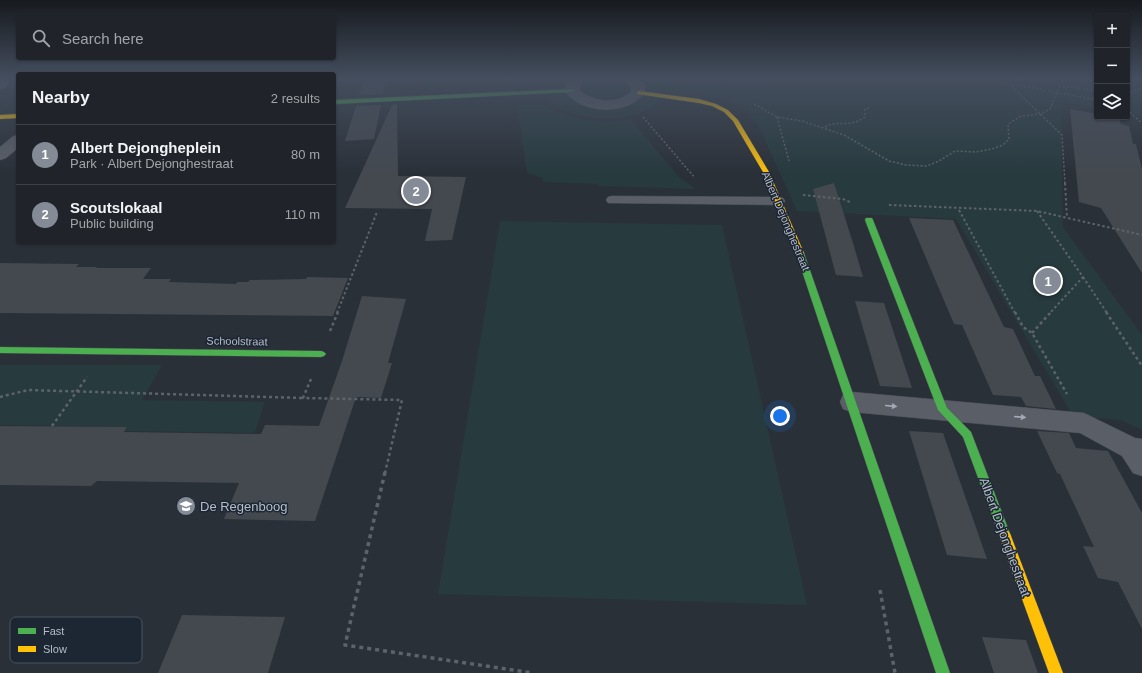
<!DOCTYPE html>
<meta charset="utf-8">
<style>
body{margin:0;font-family:Arial,sans-serif;background:#2d3036;color:#f1f3f6}
.controls{position:absolute;right:12px;top:12px;display:grid;overflow:hidden;border-radius:4px;box-shadow:0 1px 3px #0004}
.controls button{width:36px;height:36px;display:grid;place-items:center;padding:0;border:0;border-bottom:1px solid #3d4147;background:#20242a;color:#f1f3f6;font:20px sans-serif}
.you{position:absolute;left:780px;top:416px;width:14px;height:14px;margin:-10px;border:3px solid #fff;border-radius:50%;background:#1a73e8;box-shadow:0 0 0 6px #1a73e833}
.badge{display:grid;place-items:center;width:26px;height:26px;border-radius:50%;background:#848b96;color:#fff;font-size:13px;font-weight:700}
.pin{position:absolute;translate:-50% -50%;border:2px solid #fff;box-shadow:0 1px 4px #0006}
.list{margin:0;padding:0;list-style:none}
h2{display:flex;justify-content:space-between;align-items:center;height:52px;margin:0;padding:0 16px;font-size:17px}
h2 small{font-size:13px;font-weight:400;color:#a2a4a8}
.list li{display:grid;grid-template-columns:26px 1fr auto;gap:12px;align-items:center;box-sizing:border-box;height:60px;padding:0 16px;border-top:1px solid #3d4147}
.list b{display:block;font-size:15px;white-space:nowrap}
.list p{margin:0;font-size:13px;white-space:nowrap;color:#a2a4a8}
.list em{font-size:13px;font-style:normal;color:#a2a4a8}
.icon{flex:none;width:22px;height:22px;fill:none;stroke:currentColor;stroke-width:2;stroke-linecap:round;stroke-linejoin:round}
.map{position:relative;flex:none;width:1142px;height:673px;overflow:hidden}
.search{position:absolute;background:#20242a;box-shadow:0 1px 3px #0004;left:16px;top:16px;width:320px;height:44px;display:flex;align-items:center;gap:10px;box-sizing:border-box;padding:0 14px;border-radius:4px;color:#a2a4a8;font-size:15px}
.panel{position:absolute;background:#20242a;box-shadow:0 1px 3px #0004;left:16px;top:72px;width:320px;height:172px;border-radius:4px}
.map>svg:first-child{display:block}
</style>
<div class="map">
<svg width="1142" height="673" viewBox="0 0 1142 673">
<rect width="100%" height="100%" fill="#2a3038"/>
<g fill="#273a3e">
<path d="M 422,79 L 543,79 L 540,82 L 421,88 Z"/>
<path d="M 548,79 L 578,79 L 572,91 L 598,104 L 634,98 L 629,79 L 656,80 L 662,90 L 662,97 C 639,134 524,119 548,79 Z"/>
<path d="M 605,79 L 619,82 L 624,88 L 624,91 C 615,101 595,99 586,90 L 585,87 L 591,82 Z"/>
<path d="M 662,79 L 1097,79 L 1097,108 L 1061,102 L 1063,227 L 1142,335 L 1142,430 L 1120,420 L 1073,416 L 956,219 L 797,211 L 760,129 C 755,122 751,115 744,110 C 724,95 693,91 669,91 Z"/>
<path d="M 1127,79 L 1142,79 L 1142,116 L 1127,114 Z"/>
<path d="M 542,104 C 572,121 597,123 631,120 L 679,177 L 696,189 L 600,186 L 596,184 L 543,182 L 543,178 L 527,173 L 517,105 Z"/>
<path d="M 500,221 L 722,225 L 807,605 L 438,594 Z"/>
<path d="M 0,365 L 162,365 L 142,400 L 265,402 L 255,433 L 125,431 L 128,427 L 0,425 Z"/>
</g>
<g fill="#444950">
<path d="M 364,79 L 386,79 L 383,94 L 359,95 Z"/>
<path d="M 397,104 L 398,176 L 466,177 L 452,240 L 425,241 L 432,209 L 345,208 L 392,105 Z"/>
<path d="M 381,105 L 374,139 L 345,141 L 356,106 Z"/>
<path d="M 1070,109 L 1097,114 L 1097,117 L 1119,117 L 1121,124 L 1129,126 L 1133,144 L 1136,144 L 1142,169 L 1142,273 L 1101,208 L 1079,202 Z"/>
<path d="M 834,183 L 853,243 L 863,277 L 836,275 L 813,189 Z"/>
<path d="M 909,218 L 953,220 L 1004,327 L 1013,329 L 1035,376 L 1040,376 L 1056,409 L 1026,406 L 1021,397 L 993,395 L 962,325 L 954,324 Z"/>
<path d="M 0,263 L 79,264 L 76,267 L 97,267 L 96,268 L 151,268 L 143,279 L 171,279 L 169,282 L 236,284 L 237,282 L 248,282 L 250,280 L 306,279 L 307,277 L 348,278 L 333,316 L 0,313 Z"/>
<path d="M 362,296 L 406,299 L 388,363 L 392,363 L 381,398 L 356,397 L 315,521 L 224,519 L 239,483 L 97,481 L 91,486 L 0,485 L 0,426 L 127,427 L 124,432 L 261,434 L 265,425 L 319,426 L 342,361 Z"/>
<path d="M 855,301 L 884,303 L 912,388 L 880,386 Z"/>
<path d="M 909,431 L 943,433 L 987,559 L 947,555 Z"/>
<path d="M 1037,431 L 1069,433 L 1076,448 L 1108,451 L 1142,513 L 1142,629 L 1118,582 L 1098,578 L 1083,546 L 1094,547 L 1060,474 L 1057,473 Z"/>
<path d="M 182,615 L 285,617 L 268,673 L 158,673 Z"/>
<path d="M 982,637 L 1026,640 L 1038,673 L 994,673 Z"/>
</g>
<g fill="none" stroke-linecap="round" stroke-linejoin="round">
<g stroke="#484c53" stroke-width="1">
<path id="lane" d="M 612,196 L 779,197 L 783,198 L 785,201 L 783,204 L 779,205 L 608,203 L 606,200 L 608,197 Z"/>
</g>
<g stroke="#484c53" stroke-width="1">
<g id="street">
<path d="M 0,79 L 11,79 L 5,88 L 0,89 Z"/>
<path d="M 570,79 L 585,79 L 580,86 L 579,90 C 593,101 617,106 631,91 L 631,87 L 622,79 L 638,79 L 645,85 L 645,92 C 629,116 581,115 565,91 L 566,85 Z"/>
<path d="M 18,135 L 18,148 L 6,158 L 0,160 L 0,147 L 12,137 Z"/>
<path d="M 852,392 L 1084,413 L 1135,438 L 1142,439 L 1142,476 L 1133,473 L 1122,456 L 1080,433 L 852,412 L 843,409 L 840,402 L 843,395 Z"/>
</g>
</g>
<g stroke="#484c53" stroke-width="1">
<g id="fast">
<path d="M 572,89 L 575,91 L 574,92 L 334,104 L 334,100 Z"/>
<path d="M 866,218 L 872,218 L 873,220 L 947,408 L 971,432 L 1011,536 L 1009,540 L 1005,542 L 1001,540 L 963,437 L 938,410 L 865,220 Z"/>
<path d="M 800,250 L 804,253 L 950,673 L 936,673 L 796,253 Z"/>
<path d="M 0,347 L 321,351 L 324,352 L 326,354 L 324,356 L 321,357 L 0,353 Z"/>
</g>
</g>
<g stroke="#484c53" stroke-width="1">
<g id="slow">
<path d="M 639,91 L 699,99 L 716,104 L 728,110 L 738,120 L 769,172 L 804,253 L 803,255 L 800,256 L 796,253 L 763,172 L 733,121 L 724,112 L 712,106 L 699,103 L 637,94 L 637,92 Z"/>
<path d="M 18,114 L 18,118 L 0,119 L 0,115 Z"/>
<path d="M 1005,530 L 1009,532 L 1011,536 L 1063,673 L 1049,673 L 999,536 L 1001,532 Z"/>
</g>
</g>
<g stroke="#5d636a" stroke-width="1.5" stroke-dasharray="2 2" stroke-linecap="butt">
<path d="M 713,79 L 722,83"/>
<path d="M 985,79 L 1097,100"/>
<path d="M 1087,79 L 1097,87"/>
<path d="M 1127,81 L 1130,79"/>
<path d="M 1009,84 L 1062,135 L 1065,184"/>
<path d="M 1127,94 L 1142,88"/>
<path d="M 754,104 L 777,117 L 802,121 L 844,135 L 889,161 L 906,165 L 927,166 L 939,161 L 955,151 L 976,152 L 992,149 L 1003,145 L 1009,139 L 1008,124 L 1021,116 L 1040,114 L 1050,109 L 1059,87 L 1071,87 L 1097,91"/>
<path d="M 1127,110 L 1142,123"/>
<path d="M 643,117 L 695,178"/>
<path d="M 777,117 L 789,161"/>
<path d="M 825,127 C 839,119 848,129 865,117 L 865,109 L 869,108"/>
</g>
<g stroke="#5d636a" stroke-width="2" stroke-dasharray="2.5 2.5" stroke-linecap="butt">
<path d="M 1065,183 L 1067,218"/>
<path d="M 803,195 L 843,199 L 852,203"/>
<path d="M 889,205 L 1037,211 L 1142,235"/>
<path d="M 959,210 L 1015,313"/>
<path d="M 1037,211 L 1083,277 L 1050,313"/>
<path d="M 1083,277 L 1107,313"/>
<path d="M 337,313 L 377,212"/>
</g>
<g stroke="#5d636a" stroke-width="2.5" stroke-dasharray="3 3" stroke-linecap="butt">
<path d="M 1015,312 L 1023,327 L 1032,333 L 1067,394"/>
<path d="M 1106,312 L 1142,366"/>
<path d="M 330,331 L 338,312"/>
<path d="M 1032,333 L 1051,312"/>
<path d="M 311,379 L 303,398 L 402,400 L 385,473"/>
<path d="M 0,397 L 28,390 L 303,398"/>
<path d="M 52,426 L 87,377"/>
</g>
<g stroke="#5d636a" stroke-width="3.5" stroke-dasharray="4 4" stroke-linecap="butt">
<path d="M 385,472 L 345,645 L 533,673"/>
<path d="M 880,590 L 895,673"/>
</g>
<use href="#lane" fill="#5a5e66" fill-rule="evenodd"/>
<use href="#street" fill="#5a5e66" fill-rule="evenodd"/>
<use href="#fast" fill="#4caf50" fill-rule="evenodd"/>
<use href="#slow" fill="#ffc107" fill-rule="evenodd"/>
</g>
<defs><path id="oneway-solid" d="M-6-.8H1V-3.2L6.5 0L1 3.2V.8H-6Z"/></defs>
<g fill="#a2a9b5">
<use href="#oneway-solid" transform="translate(891 406) rotate(5)"/>
<use href="#oneway-solid" transform="translate(1020 417) rotate(5)"/>
</g>
<linearGradient id="sky" x2="0" y2="1"><stop stop-color="#171a1f"/><stop offset="0.45" stop-color="#444e5e"/><stop offset="1" stop-color="#444e5e" stop-opacity="0"/></linearGradient>
<rect width="1142" height="174" fill="url(#sky)"/>
<defs>
<g id="school-disc" transform="scale(1)"><circle r="9.5" fill="#848b96" stroke="#1d2633"/><path d="M0-5L7-2L0 1L-7-2ZM-4 1L0 2.5L4 1V4Q0 6-4 4Z" fill="#fff"/></g>
</defs>
<g fill-rule="evenodd">
<use href="#school-disc" x="186" y="506"/>
</g>
<g text-anchor="middle" dominant-baseline="central" stroke-width="3" stroke-linejoin="round" paint-order="stroke">
<g font-size="11" fill="#b4bcc9" stroke="#1d2633">
<text transform="translate(786 221) rotate(67)">Albert Dejonghestraat</text>
<text transform="translate(237 341) rotate(1)">Schoolstraat</text>
</g>
<g font-size="13" fill="#b4bcc9" stroke="#1d2633" text-anchor="start">
<text x="200" y="506">De Regenboog</text>
</g>
<g font-size="13" fill="#b4bcc9" stroke="#1d2633">
<text transform="translate(1005 537) rotate(70)">Albert Dejonghestraat</text>
</g>
</g>
<rect x="10" y="617" width="132" height="46" rx="6" fill="#1d2633" stroke="#4a5360" stroke-width="1"/>
<rect x="18" y="628" width="18" height="6" fill="#4caf50"/>
<rect x="18" y="646" width="18" height="6" fill="#ffc107"/>
<g font-size="11" fill="#b4bcc9">
<text x="43" y="635">Fast</text>
<text x="43" y="653">Slow</text>
</g>
</svg>
<div class="controls">
<button>+</button>
<button>−</button>
<button><svg class="icon" aria-label="layers" viewBox="0 0 24 24"><path d="M12 4l9 5-9 5-9-5zM3 14l9 5 9-5"/></svg></button>
</div>
<div class="you"></div>
<div class="pin badge" style="left:1048px;top:281px">1</div>
<div class="pin badge" style="left:416px;top:191px">2</div>
<div class="search"><svg class="icon" aria-label="search" viewBox="0 0 24 24"><circle cx="10" cy="10" r="6"/><path d="M15 15l6 6"/></svg>Search here</div>
<section class="panel">
<h2>Nearby<small>2 results</small></h2>
<ul class="list">
<li><span class="badge">1</span><div><b>Albert Dejongheplein</b><p>Park · Albert Dejonghestraat</p></div><em>80 m</em></li>
<li><span class="badge">2</span><div><b>Scoutslokaal</b><p>Public building</p></div><em>110 m</em></li>
</ul>
</section>
</div>
